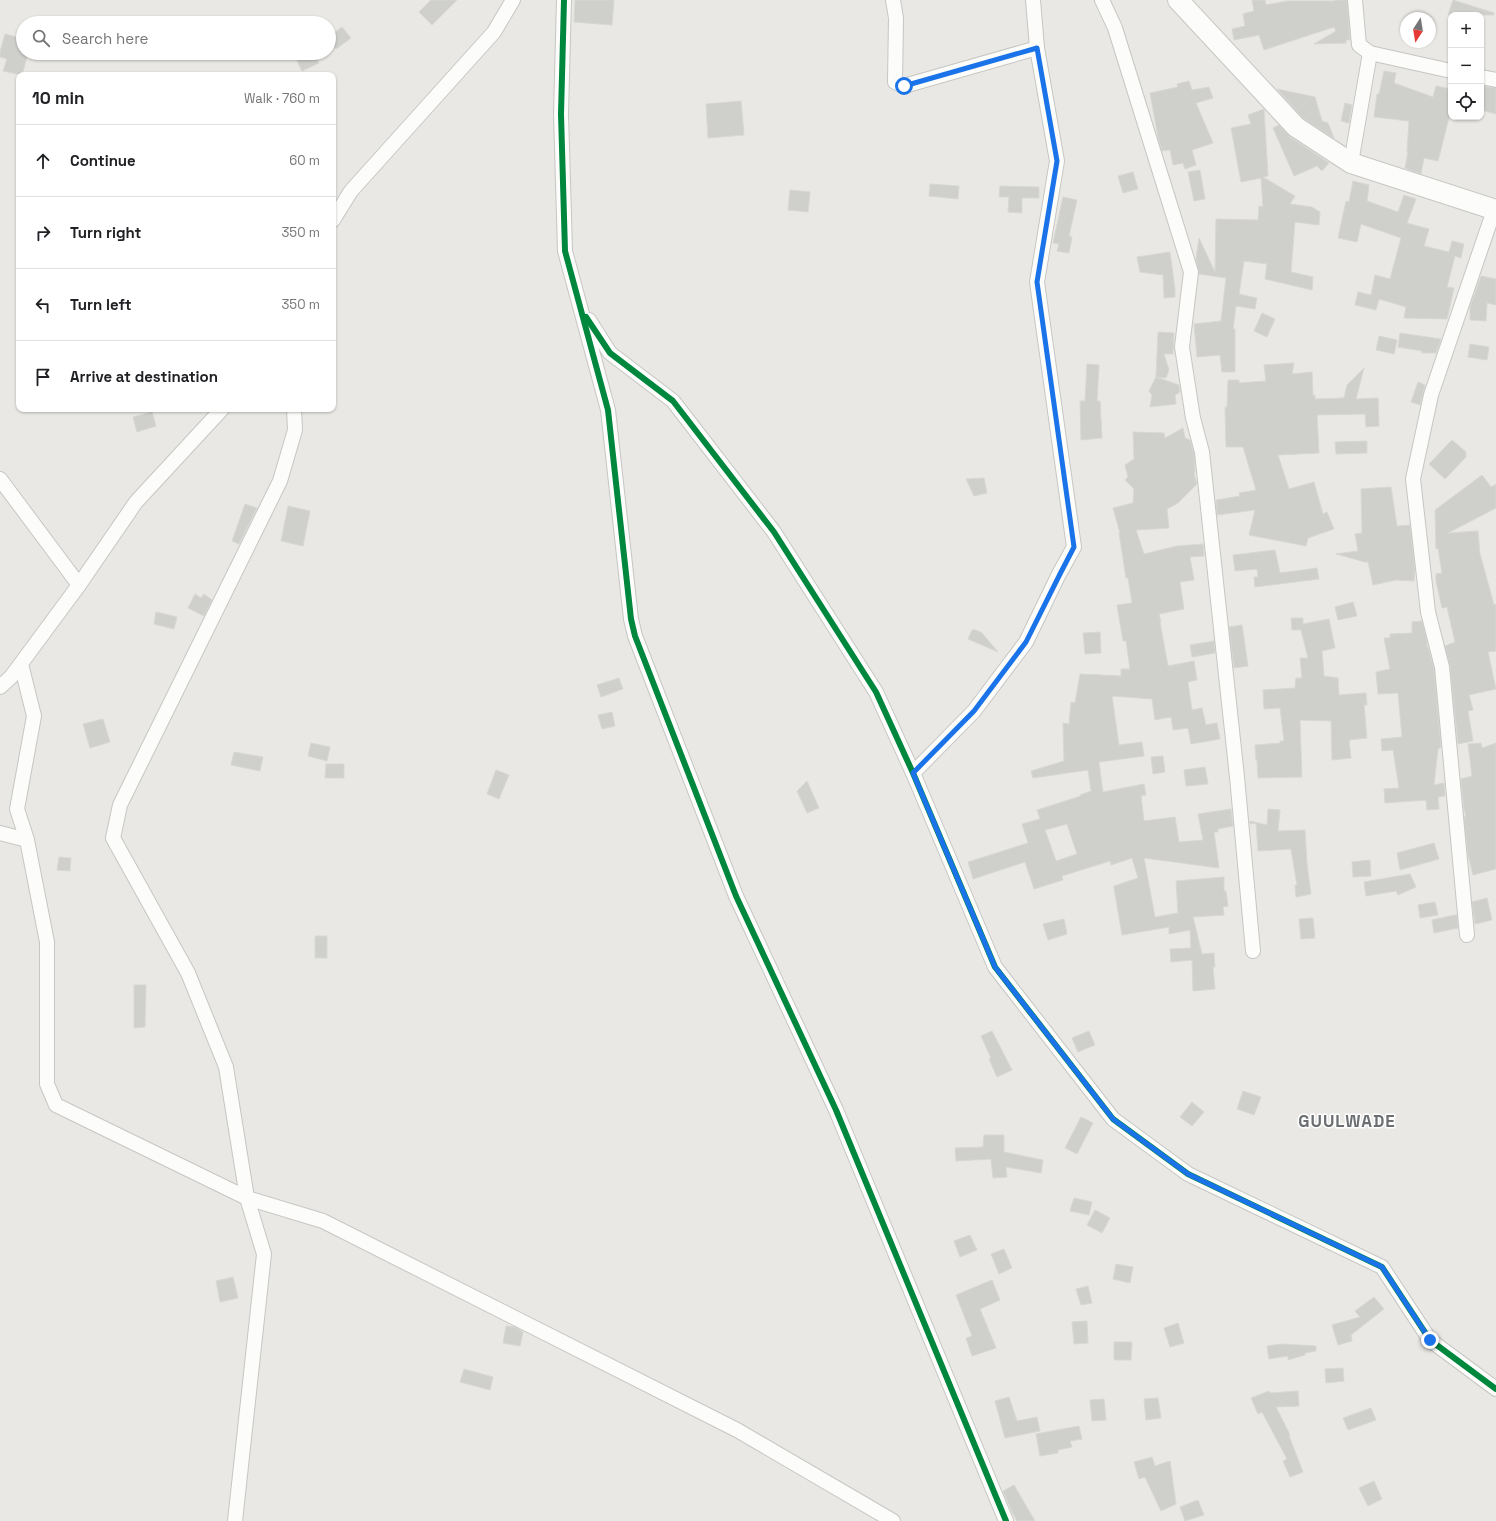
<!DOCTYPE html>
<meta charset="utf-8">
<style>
body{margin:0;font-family:"Space Grotesk",sans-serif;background:#f2f2f2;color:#202124}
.controls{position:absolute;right:12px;top:12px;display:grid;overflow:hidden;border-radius:8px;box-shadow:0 1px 3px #0004}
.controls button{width:36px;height:36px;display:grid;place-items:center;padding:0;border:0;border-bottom:1px solid #e0e0e0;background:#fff;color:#202124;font:20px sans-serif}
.compass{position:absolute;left:1400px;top:12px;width:36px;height:36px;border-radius:50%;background:#fff;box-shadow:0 1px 3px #0004;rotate:192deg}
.stop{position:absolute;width:12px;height:12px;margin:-9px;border:3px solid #1a73e8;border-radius:50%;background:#fff}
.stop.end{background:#1a73e8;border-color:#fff;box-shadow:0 1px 4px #0008}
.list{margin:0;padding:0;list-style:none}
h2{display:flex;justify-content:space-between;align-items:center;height:52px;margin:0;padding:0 16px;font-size:17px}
h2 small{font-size:13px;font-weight:400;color:#757577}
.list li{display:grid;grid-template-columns:26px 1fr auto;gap:12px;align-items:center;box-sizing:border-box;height:72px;padding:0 16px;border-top:1px solid #e0e0e0}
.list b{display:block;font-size:15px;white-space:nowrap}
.list em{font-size:13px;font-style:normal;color:#757577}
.icon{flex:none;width:22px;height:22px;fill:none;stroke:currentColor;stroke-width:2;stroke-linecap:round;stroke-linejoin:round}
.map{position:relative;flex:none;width:1496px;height:1521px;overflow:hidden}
.search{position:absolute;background:#fff;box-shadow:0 1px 3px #0004;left:16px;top:16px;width:320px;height:44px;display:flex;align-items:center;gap:10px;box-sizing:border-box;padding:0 14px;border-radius:22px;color:#757577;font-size:15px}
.panel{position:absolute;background:#fff;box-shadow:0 1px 3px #0004;left:16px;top:72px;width:320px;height:340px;border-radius:8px}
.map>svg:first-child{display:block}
</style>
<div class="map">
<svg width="1496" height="1521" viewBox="0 0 1496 1521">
<rect width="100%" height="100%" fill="#e9e8e4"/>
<g fill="#cfcfcc" stroke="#d8d7d4" fill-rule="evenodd">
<path d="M 431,0 L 457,0 L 432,25 L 419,12 Z"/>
<path d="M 575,0 L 614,0 L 612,25 L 574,22 Z"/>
<path d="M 1252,0 L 1265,0 L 1266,5 L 1287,1 L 1335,1 L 1335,0 L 1347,0 L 1350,40 L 1346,40 L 1346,43 L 1314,44 L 1336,31 L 1334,27 L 1264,50 L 1259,35 L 1234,40 L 1232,29 L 1245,26 L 1243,14 L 1254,11 Z"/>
<path d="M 1453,0 L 1494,13 L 1494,15 L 1448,15 Z"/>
<path d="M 342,27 L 351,38 L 336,49 L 329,41 L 329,37 Z"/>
<path d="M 5,34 L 23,39 L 23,53 L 28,53 L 22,75 L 3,71 L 7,59 L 0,57 L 0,52 Z"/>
<path d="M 312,53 L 314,53 L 319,63 L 302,71 L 297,61 Z"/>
<path d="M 1384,71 L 1396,73 L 1394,83 L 1433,97 L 1436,86 L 1451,89 L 1451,110 L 1438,161 L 1424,158 L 1421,174 L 1405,168 L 1408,152 L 1407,152 L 1409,121 L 1374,117 L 1377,94 L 1379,94 Z"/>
<path d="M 1189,81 L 1192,90 L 1209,87 L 1213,98 L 1196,103 L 1213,143 L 1192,150 L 1196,165 L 1185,169 L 1183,163 L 1173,165 L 1170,150 L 1162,151 L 1158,137 L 1150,93 L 1178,87 L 1177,84 Z"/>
<path d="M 1481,86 L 1496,88 L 1496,114 L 1481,110 Z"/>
<path d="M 1277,89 L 1315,97 L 1322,121 L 1328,123 L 1334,138 L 1303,118 Z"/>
<path d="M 741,101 L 744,135 L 708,138 L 706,104 Z"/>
<path d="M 1345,103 L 1352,105 L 1349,123 L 1341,121 Z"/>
<path d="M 1264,109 L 1268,176 L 1263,177 L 1295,196 L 1290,204 L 1312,207 L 1320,212 L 1319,225 L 1295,222 L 1291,272 L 1313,277 L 1312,290 L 1265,279 L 1267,264 L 1244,261 L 1239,294 L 1257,298 L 1255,309 L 1236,306 L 1233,329 L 1235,329 L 1235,372 L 1222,372 L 1220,355 L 1197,357 L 1194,324 L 1221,321 L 1226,278 L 1199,274 L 1196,259 L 1199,238 L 1215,272 L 1216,219 L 1258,220 L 1259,206 L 1263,207 L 1261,178 L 1241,182 L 1231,128 L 1251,124 L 1248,115 Z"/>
<path d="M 1279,125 L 1290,137 L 1329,163 L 1322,171 L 1317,166 L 1294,176 L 1273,128 Z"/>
<path d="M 1200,170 L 1205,199 L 1194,201 L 1188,172 Z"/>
<path d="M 1133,172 L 1138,189 L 1123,193 L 1118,176 Z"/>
<path d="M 1353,181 L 1369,185 L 1367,201 L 1398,212 L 1404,195 L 1416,199 L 1407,223 L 1429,229 L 1424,246 L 1449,252 L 1452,241 L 1464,244 L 1461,258 L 1455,256 L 1447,287 L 1454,288 L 1447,319 L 1404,318 L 1406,307 L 1379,299 L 1376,310 L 1355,305 L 1358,292 L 1371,295 L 1375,275 L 1390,279 L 1401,238 L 1361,224 L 1357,242 L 1338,238 L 1346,201 L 1349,202 Z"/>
<path d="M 930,184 L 959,186 L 958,199 L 929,196 Z"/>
<path d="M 1000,186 L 1039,187 L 1039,198 L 1022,198 L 1022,213 L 1008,212 L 1009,197 L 999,197 Z"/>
<path d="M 790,190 L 810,192 L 808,212 L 788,210 Z"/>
<path d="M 1063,197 L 1077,200 L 1069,236 L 1072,237 L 1069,253 L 1057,251 L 1059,244 L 1053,243 Z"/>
<path d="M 1170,252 L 1175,289 L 1175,297 L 1164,298 L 1163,275 L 1140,272 L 1137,257 Z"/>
<path d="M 1481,276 L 1496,279 L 1496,305 L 1487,303 L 1486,321 L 1470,320 L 1470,307 Z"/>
<path d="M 1262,313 L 1275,319 L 1267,337 L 1254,331 Z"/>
<path d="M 1158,332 L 1174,333 L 1173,354 L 1164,354 L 1169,370 L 1166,378 L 1156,377 Z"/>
<path d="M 1400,333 L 1441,339 L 1436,353 L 1422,353 L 1422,351 L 1398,347 Z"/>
<path d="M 1379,336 L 1397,340 L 1394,354 L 1376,350 Z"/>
<path d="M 1470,344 L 1489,347 L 1487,360 L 1468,357 Z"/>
<path d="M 1294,363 L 1292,374 L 1312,372 L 1313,396 L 1315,395 L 1315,399 L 1344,398 L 1347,385 L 1364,368 L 1356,399 L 1378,398 L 1379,426 L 1366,427 L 1365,414 L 1317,415 L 1319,453 L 1278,455 L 1289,489 L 1314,482 L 1323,514 L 1327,512 L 1334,529 L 1308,538 L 1306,546 L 1249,535 L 1255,510 L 1217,515 L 1216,500 L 1240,496 L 1239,493 L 1256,490 L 1243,447 L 1226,447 L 1225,407 L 1227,407 L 1228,380 L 1239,380 L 1239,383 L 1266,381 L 1264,365 Z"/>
<path d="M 1087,364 L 1099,365 L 1097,401 L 1100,401 L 1102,438 L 1081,440 L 1080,401 L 1085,401 Z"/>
<path d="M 1156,377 L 1179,385 L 1180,392 L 1175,395 L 1176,404 L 1150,407 L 1152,395 L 1149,391 Z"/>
<path d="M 1418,382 L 1425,385 L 1420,405 L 1411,402 Z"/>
<path d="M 152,412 L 156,426 L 137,432 L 133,417 Z"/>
<path d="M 1183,428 L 1185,438 L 1190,440 L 1194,454 L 1195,471 L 1194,474 L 1197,484 L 1178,503 L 1167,509 L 1169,528 L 1136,530 L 1144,554 L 1177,546 L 1203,544 L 1204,556 L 1190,557 L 1194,580 L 1180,582 L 1184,609 L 1159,614 L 1161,622 L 1160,622 L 1168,666 L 1194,661 L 1197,680 L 1188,682 L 1192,710 L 1202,708 L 1206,725 L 1217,723 L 1220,739 L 1191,744 L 1188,728 L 1173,730 L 1171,717 L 1155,720 L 1152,699 L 1112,696 L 1119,745 L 1142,742 L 1144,756 L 1099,762 L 1103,792 L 1144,784 L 1146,795 L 1141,796 L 1144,821 L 1175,817 L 1179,842 L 1203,840 L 1198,814 L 1231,809 L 1233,826 L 1218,829 L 1218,832 L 1214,832 L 1219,868 L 1144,858 L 1155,917 L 1178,913 L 1176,881 L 1224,877 L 1224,891 L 1226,891 L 1228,906 L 1223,907 L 1224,915 L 1193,917 L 1202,954 L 1214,953 L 1215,967 L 1213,967 L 1215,989 L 1193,991 L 1192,960 L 1171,962 L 1170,949 L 1191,948 L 1190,930 L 1169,934 L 1169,927 L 1122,935 L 1114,888 L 1114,886 L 1138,878 L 1132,858 L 1111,865 L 1110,861 L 1062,876 L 1063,880 L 1034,889 L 1025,862 L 973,879 L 968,862 L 1028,843 L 1022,824 L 1040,819 L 1037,810 L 1081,796 L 1080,795 L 1091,791 L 1088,770 L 1033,778 L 1031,771 L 1064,761 L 1063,723 L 1069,724 L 1071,702 L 1075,703 L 1080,674 L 1121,676 L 1121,669 L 1130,669 L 1126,641 L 1123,641 L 1117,605 L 1132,603 L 1128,578 L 1126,578 L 1119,533 L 1120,533 L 1113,508 L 1133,503 L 1134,489 L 1125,480 L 1128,477 L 1125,465 L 1134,459 L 1133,432 L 1164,433 L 1165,438 ZM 1067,824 L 1077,854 L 1056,861 L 1045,830 Z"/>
<path d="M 1452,440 L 1466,452 L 1466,457 L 1445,479 L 1429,464 Z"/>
<path d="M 1367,441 L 1367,453 L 1336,454 L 1335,442 Z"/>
<path d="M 1482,475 L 1491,487 L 1496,484 L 1496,508 L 1448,533 L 1478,531 L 1480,554 L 1494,605 L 1496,604 L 1496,651 L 1488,652 L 1496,689 L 1469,695 L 1473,710 L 1468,711 L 1473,741 L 1458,744 L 1450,666 L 1445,646 L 1455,642 L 1447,607 L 1442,608 L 1436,581 L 1436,574 L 1442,573 L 1438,548 L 1436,549 L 1435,510 Z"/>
<path d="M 984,478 L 987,493 L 974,496 L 966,479 Z"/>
<path d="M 1391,487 L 1397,526 L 1410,525 L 1415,570 L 1414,581 L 1396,580 L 1373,585 L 1368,562 L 1365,562 L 1336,554 L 1358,551 L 1355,534 L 1362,533 L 1361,489 Z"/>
<path d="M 245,504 L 257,508 L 239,544 L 232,541 Z"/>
<path d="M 288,506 L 310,511 L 303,546 L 281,541 Z"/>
<path d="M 1275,550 L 1280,573 L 1317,568 L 1319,579 L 1255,587 L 1254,577 L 1258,577 L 1257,569 L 1235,571 L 1233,555 Z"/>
<path d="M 195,594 L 201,598 L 204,594 L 212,600 L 204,616 L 188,608 Z"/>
<path d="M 1353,602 L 1357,616 L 1338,620 L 1335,607 Z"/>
<path d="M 156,612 L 177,617 L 174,629 L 154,624 Z"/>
<path d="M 1291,618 L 1303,618 L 1303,624 L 1329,619 L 1335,648 L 1322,651 L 1324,676 L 1338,678 L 1339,695 L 1366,693 L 1367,705 L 1364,705 L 1367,738 L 1349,740 L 1351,758 L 1332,760 L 1331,721 L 1300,720 L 1302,777 L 1258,778 L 1257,760 L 1256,760 L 1255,745 L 1280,743 L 1280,741 L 1284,741 L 1280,708 L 1264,709 L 1263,690 L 1295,688 L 1296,678 L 1302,678 L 1300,658 L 1308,658 L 1301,630 L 1292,630 Z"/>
<path d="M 1422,621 L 1427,641 L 1427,647 L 1428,647 L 1434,668 L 1441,747 L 1438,749 L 1434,785 L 1444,783 L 1445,796 L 1438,797 L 1439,809 L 1427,810 L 1426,800 L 1385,803 L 1384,789 L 1399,788 L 1393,750 L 1382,751 L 1381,739 L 1402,737 L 1398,693 L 1378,694 L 1376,672 L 1390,669 L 1384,638 L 1390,638 L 1390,634 L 1412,633 L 1412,622 Z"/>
<path d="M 1242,625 L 1248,666 L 1234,668 L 1229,627 Z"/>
<path d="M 972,630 L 976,630 L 982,633 L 998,652 L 968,639 Z"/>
<path d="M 1100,632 L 1101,653 L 1085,654 L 1083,633 Z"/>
<path d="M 1214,641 L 1215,653 L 1192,657 L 1190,645 Z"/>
<path d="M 619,678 L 623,689 L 601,697 L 597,685 Z"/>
<path d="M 612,712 L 615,726 L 602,729 L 598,715 Z"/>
<path d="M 103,719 L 110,742 L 90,748 L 83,724 Z"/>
<path d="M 311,743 L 330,747 L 327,761 L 308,756 Z"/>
<path d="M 1481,743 L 1482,748 L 1496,743 L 1496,869 L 1473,875 L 1468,855 L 1464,816 L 1466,816 L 1464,809 L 1461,779 L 1472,776 L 1468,744 Z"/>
<path d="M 234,752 L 263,757 L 260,771 L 231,765 Z"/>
<path d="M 1163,756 L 1165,772 L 1153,774 L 1151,757 Z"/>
<path d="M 326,764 L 344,764 L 344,778 L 325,778 Z"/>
<path d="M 1205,767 L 1208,784 L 1186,786 L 1184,770 Z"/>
<path d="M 496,770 L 509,775 L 499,799 L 487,794 Z"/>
<path d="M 807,781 L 819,808 L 807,813 L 797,791 Z"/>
<path d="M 1268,809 L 1280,810 L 1278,831 L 1305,830 L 1307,864 L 1311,894 L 1296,897 L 1295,885 L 1297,885 L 1291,849 L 1258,851 L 1256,823 L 1250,824 L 1250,821 L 1267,825 Z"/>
<path d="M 1434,843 L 1439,859 L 1400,870 L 1397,853 Z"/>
<path d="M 59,857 L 71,858 L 70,871 L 57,870 Z"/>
<path d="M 1370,860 L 1371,876 L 1353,877 L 1352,862 Z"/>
<path d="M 1410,874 L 1416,887 L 1398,895 L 1396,891 L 1366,896 L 1364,882 Z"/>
<path d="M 1487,898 L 1492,920 L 1475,924 L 1472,902 Z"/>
<path d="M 1435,902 L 1438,915 L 1420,918 L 1418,905 Z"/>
<path d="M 1455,915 L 1457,915 L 1458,928 L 1434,933 L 1432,920 Z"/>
<path d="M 1313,918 L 1315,938 L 1301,939 L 1299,919 Z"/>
<path d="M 1064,919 L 1067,934 L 1048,940 L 1043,924 Z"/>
<rect x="315" y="936" width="12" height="22"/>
<path d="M 134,985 L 146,985 L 145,1027 L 134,1028 Z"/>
<path d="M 992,1031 L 1012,1070 L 997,1077 L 989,1059 L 991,1058 L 981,1036 Z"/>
<path d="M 1089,1031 L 1095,1045 L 1078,1052 L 1072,1038 Z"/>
<path d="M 1243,1091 L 1261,1097 L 1254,1115 L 1237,1109 Z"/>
<path d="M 1192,1102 L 1204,1112 L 1192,1126 L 1180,1117 Z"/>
<path d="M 1081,1117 L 1093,1123 L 1077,1154 L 1065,1148 Z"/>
<path d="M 984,1135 L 1004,1135 L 1004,1152 L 1043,1160 L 1041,1173 L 1006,1167 L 1007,1177 L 993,1178 L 991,1159 L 956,1161 L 955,1148 L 983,1147 Z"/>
<path d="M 1074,1198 L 1092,1202 L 1089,1215 L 1070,1211 Z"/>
<path d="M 1095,1210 L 1110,1218 L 1102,1233 L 1087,1225 Z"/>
<path d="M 970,1235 L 977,1250 L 960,1257 L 954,1241 Z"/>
<path d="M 1004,1249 L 1012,1268 L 999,1274 L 991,1254 Z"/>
<path d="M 1116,1264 L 1133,1267 L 1130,1283 L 1113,1279 Z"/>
<path d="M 233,1277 L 238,1298 L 220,1302 L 216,1281 Z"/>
<path d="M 992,1280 L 1000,1300 L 980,1309 L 996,1348 L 972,1356 L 966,1338 L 972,1336 L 956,1295 Z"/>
<path d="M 1088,1286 L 1092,1303 L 1081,1305 L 1076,1289 Z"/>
<path d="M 1374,1297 L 1384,1309 L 1351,1335 L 1352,1341 L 1338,1345 L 1332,1325 L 1360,1317 L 1355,1311 Z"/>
<path d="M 1087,1321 L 1088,1343 L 1074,1344 L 1072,1322 Z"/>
<path d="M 1178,1323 L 1184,1343 L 1170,1347 L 1164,1328 Z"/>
<path d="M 506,1326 L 515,1327 L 523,1332 L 520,1346 L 503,1343 Z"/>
<path d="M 1114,1342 L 1132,1342 L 1131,1360 L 1114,1360 Z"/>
<path d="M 1281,1344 L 1316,1346 L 1316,1351 L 1305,1353 L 1305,1355 L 1288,1360 L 1288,1356 L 1269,1359 L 1267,1346 Z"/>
<path d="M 1343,1368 L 1344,1381 L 1326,1383 L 1325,1369 Z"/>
<path d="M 464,1369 L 493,1377 L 490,1390 L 460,1382 Z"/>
<path d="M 1269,1391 L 1270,1393 L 1298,1391 L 1299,1406 L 1276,1407 L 1290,1435 L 1289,1436 L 1303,1472 L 1290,1477 L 1283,1461 L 1287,1459 L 1262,1412 L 1258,1414 L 1251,1398 Z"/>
<path d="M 1009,1397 L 1017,1421 L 1037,1417 L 1040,1431 L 1005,1438 L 995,1401 Z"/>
<path d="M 1158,1398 L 1161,1418 L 1146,1420 L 1144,1399 Z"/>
<path d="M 1104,1399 L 1106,1420 L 1092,1421 L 1090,1400 Z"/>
<path d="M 1371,1408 L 1376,1420 L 1348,1430 L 1343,1418 Z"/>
<path d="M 1079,1426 L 1082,1439 L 1070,1441 L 1072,1447 L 1058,1450 L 1058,1453 L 1040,1456 L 1036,1434 Z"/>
<path d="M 1152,1457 L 1155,1466 L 1170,1461 L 1176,1504 L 1161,1511 L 1145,1477 L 1139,1479 L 1134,1462 Z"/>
<path d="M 1374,1481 L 1382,1499 L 1368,1506 L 1359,1488 Z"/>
<path d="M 1014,1485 L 1035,1521 L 1017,1521 L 1012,1512 L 1003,1491 Z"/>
<path d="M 1198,1500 L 1204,1515 L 1185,1521 L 1180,1507 Z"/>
</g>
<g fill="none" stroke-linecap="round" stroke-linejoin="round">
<g stroke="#c6c6c5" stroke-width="16">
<g id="street">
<path d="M 564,0 L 561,114 L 565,251 L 608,410 L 631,619 L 635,636 L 736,896 L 836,1110 L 1006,1521"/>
<path d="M 893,0 L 896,18 L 895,82 L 904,86 L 1037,48"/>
<path d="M 1102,0 L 1115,28 L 1191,272 L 1182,347 L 1193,418 L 1202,452 L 1237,777 L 1253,951"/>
<path d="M 1355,0 L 1359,45 L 1370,53 L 1451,71"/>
<path d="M 1481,77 L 1496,80"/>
<path d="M 1351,163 L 1370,53"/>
<path d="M 333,220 L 351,191 L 494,32 L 513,0"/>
<path d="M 589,320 L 610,353 L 673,401 L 774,532 L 876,692 L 913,773 L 995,967 L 1113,1119 L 1188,1174 L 1382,1267 L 1430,1340 L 1496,1389"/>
<path d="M 0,479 L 79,585"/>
<path d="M 21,664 L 34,716 L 17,809 L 27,840 L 47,942 L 47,1084 L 56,1105 L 247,1198 L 323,1221 L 737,1430 L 893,1521"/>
<path d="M 0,687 L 11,677 L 79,585 L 136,502 L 222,409"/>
<path d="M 913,773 L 974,711 L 1026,642 L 1059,574 L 1074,547 L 1037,282 L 1057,161 L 1037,48 L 1033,0"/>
<path d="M 0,833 L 27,840"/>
<path d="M 1467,935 L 1442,667 L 1428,612 L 1413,479 L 1431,395 L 1494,210"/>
<path d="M 235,1521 L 264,1254 L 247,1198 L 226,1067 L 188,973 L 113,838 L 120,805 L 280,481 L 295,430 L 294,409"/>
</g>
</g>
<g stroke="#c6c6c5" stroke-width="22">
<path id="secondary" d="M 1178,0 L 1296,127 L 1351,163 L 1496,210"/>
</g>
<use href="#street" stroke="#fcfcfb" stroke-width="14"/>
<use href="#secondary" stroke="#fcfcfb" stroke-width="20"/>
<g stroke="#fff" stroke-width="8">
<g id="cycleway">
<path d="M 564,0 L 561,114 L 565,251 L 608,410 L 631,619 L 635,636 L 736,896 L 836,1110 L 1006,1521"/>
<path d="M 586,317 L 610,353 L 673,401 L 774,532 L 876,692 L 913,773 L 995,967 L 1113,1119 L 1188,1174 L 1382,1267 L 1430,1340 L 1496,1389"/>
</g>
</g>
<use href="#cycleway" stroke="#00873e" stroke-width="6"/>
</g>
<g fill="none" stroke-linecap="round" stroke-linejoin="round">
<path stroke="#1a73e8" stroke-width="5" d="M 904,86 L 1037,48 L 1057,161 L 1037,282 L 1074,547 L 1060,574 L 1026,642 L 974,711 L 913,773 L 995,967 L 1113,1119 L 1188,1174 L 1382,1267 L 1430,1340"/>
</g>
<g text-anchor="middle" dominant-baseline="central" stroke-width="3" stroke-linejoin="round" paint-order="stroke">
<g font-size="17" font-weight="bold" letter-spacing="1" fill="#6b6f72" stroke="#fff">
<text x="1347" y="1121">GUULWADE</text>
</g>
</g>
</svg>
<div class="controls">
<button>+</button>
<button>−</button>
<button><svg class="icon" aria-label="locate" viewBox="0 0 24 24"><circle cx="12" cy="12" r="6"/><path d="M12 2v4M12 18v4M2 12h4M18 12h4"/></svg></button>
</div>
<svg class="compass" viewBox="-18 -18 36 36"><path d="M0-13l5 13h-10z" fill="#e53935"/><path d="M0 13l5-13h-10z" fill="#757577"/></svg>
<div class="stop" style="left:904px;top:86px"></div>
<div class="stop end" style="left:1430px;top:1340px"></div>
<div class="search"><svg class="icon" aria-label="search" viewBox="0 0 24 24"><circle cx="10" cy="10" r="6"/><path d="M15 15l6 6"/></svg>Search here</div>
<section class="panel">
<h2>10 min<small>Walk · 760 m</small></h2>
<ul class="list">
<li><svg class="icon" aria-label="ahead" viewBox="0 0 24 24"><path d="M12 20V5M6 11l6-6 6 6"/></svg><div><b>Continue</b></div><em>60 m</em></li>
<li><svg class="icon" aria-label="right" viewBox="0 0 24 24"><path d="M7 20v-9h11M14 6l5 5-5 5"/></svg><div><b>Turn right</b></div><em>350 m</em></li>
<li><svg class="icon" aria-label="left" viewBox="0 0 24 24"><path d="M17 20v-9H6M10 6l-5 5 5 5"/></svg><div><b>Turn left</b></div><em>350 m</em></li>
<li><svg class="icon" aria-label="arrive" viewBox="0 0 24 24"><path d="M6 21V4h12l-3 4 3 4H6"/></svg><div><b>Arrive at destination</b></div></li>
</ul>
</section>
</div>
